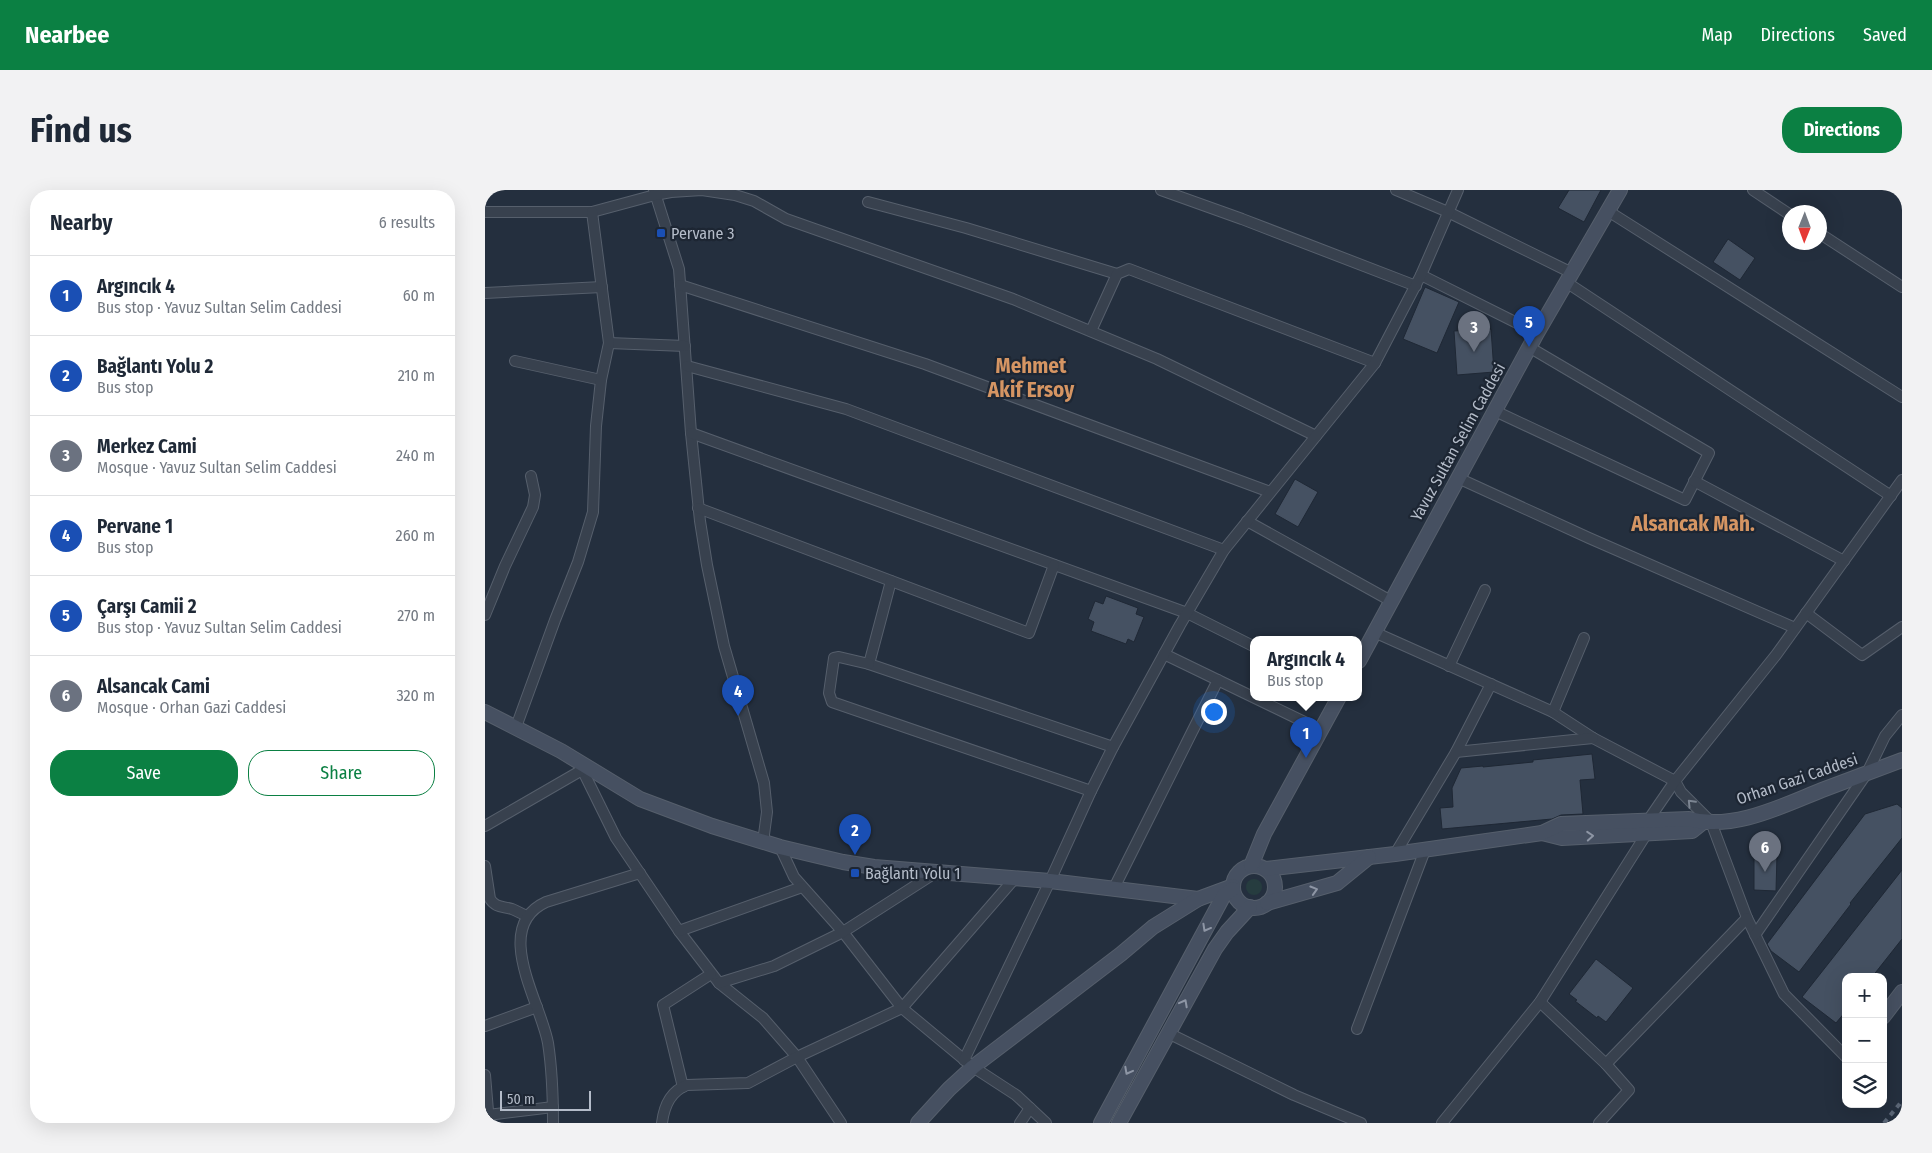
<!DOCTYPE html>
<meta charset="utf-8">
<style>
body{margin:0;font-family:"Fira Sans Condensed",sans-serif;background:#f2f2f3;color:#1f2937}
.controls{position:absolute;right:15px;bottom:15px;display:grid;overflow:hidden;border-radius:10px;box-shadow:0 5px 20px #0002}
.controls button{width:45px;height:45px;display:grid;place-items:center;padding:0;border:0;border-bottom:1px solid #e0e1e3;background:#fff;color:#1f2937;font:25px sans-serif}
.compass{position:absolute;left:1297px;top:15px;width:45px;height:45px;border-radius:50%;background:#fff;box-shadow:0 5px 20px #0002;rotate:181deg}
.scale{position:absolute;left:15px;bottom:12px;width:91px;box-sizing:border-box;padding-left:5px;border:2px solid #b4bcc9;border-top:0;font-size:14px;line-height:18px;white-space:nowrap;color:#b4bcc9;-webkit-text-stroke:4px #1d2633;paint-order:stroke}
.you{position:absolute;left:728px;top:521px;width:18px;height:18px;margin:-12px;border:4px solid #fff;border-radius:50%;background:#1a73e8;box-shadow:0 0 0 8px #1a73e833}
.badge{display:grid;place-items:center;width:32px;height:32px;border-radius:50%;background:#0b8043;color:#fff;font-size:16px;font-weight:700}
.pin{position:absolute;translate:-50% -41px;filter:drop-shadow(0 1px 2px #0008)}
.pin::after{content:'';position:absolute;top:26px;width:18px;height:15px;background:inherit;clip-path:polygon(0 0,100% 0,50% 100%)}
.popup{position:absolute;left:765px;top:446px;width:112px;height:65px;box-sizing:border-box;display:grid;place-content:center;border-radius:10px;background:#fff;filter:drop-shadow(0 1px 4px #0005);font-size:16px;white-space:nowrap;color:#747a83}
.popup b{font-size:19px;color:#1f2937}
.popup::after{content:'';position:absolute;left:50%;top:100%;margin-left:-10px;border:10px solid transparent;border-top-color:#fff}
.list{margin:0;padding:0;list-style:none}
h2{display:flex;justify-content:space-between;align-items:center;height:65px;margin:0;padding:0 20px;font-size:21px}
h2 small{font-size:16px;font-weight:400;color:#747a83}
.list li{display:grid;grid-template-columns:32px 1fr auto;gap:15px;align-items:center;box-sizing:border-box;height:80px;padding:0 20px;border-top:1px solid #e0e1e3}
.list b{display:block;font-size:19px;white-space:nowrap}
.list p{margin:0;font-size:16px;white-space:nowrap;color:#747a83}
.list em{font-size:16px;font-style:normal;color:#747a83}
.actions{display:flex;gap:10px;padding:15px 20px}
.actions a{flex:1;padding:11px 0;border:1px solid #0b8043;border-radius:20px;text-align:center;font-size:18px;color:#0b8043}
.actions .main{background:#0b8043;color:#fff}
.icon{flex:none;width:28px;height:28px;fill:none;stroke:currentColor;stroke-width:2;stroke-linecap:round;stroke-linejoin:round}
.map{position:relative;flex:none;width:1417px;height:933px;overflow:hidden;border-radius:20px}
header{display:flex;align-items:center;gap:30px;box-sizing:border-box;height:70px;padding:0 25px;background:#0b8043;color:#fff}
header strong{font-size:24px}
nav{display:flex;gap:28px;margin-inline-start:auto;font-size:18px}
.intro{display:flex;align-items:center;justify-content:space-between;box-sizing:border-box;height:120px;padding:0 30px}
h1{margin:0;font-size:35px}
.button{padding:12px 22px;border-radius:20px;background:#0b8043;color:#fff;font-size:18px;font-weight:700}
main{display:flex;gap:30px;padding:0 30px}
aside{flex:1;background:#fff;border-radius:20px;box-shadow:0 5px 20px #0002}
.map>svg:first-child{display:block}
</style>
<header>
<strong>Nearbee</strong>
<nav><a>Map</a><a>Directions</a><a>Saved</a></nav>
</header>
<div class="intro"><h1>Find us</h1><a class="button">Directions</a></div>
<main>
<aside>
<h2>Nearby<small>6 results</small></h2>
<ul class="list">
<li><span class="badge" style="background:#1a4fb4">1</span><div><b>Argıncık 4</b><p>Bus stop · Yavuz Sultan Selim Caddesi</p></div><em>60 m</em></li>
<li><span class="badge" style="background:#1a4fb4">2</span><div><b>Bağlantı Yolu 2</b><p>Bus stop</p></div><em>210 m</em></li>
<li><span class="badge" style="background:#6b7280">3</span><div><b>Merkez Cami</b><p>Mosque · Yavuz Sultan Selim Caddesi</p></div><em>240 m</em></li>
<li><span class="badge" style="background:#1a4fb4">4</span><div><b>Pervane 1</b><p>Bus stop</p></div><em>260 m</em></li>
<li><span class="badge" style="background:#1a4fb4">5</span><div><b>Çarşı Camii 2</b><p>Bus stop · Yavuz Sultan Selim Caddesi</p></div><em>270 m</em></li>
<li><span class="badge" style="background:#6b7280">6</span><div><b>Alsancak Cami</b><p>Mosque · Orhan Gazi Caddesi</p></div><em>320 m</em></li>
</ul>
<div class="actions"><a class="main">Save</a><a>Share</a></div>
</aside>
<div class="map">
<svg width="1417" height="933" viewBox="0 0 1417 933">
<rect width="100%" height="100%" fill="#242f3e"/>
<circle fill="#263c3f" cx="769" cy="697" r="8"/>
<g fill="#455162" stroke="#1f2835">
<path d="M 1084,0 L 1116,0 L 1099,32 L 1073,18 Z"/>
<path d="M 1243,49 L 1270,68 L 1255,90 L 1228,72 Z"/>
<path d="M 940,97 L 974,112 L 952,163 L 918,149 Z"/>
<path d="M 1006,139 L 1009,182 L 972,185 L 969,141 Z"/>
<path d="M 810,289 L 833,302 L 813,337 L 790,324 Z"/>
<path d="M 621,406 L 653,418 L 651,424 L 659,427 L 649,452 L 643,449 L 641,454 L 606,441 L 609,432 L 603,429 L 610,411 L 618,414 Z"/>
<path d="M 1107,564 L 1110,589 L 1095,590 L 1098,624 L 1076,625 L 1067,629 L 957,639 L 955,618 L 968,617 L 967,598 L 976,578 L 998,576 L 998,577 L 1048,572 L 1048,570 Z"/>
<path d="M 1412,614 L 1417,618 L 1417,648 L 1365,713 L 1366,714 L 1314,782 L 1286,761 L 1282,754 L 1380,624 Z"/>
<path d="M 1269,664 L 1292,664 L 1291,701 L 1269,700 Z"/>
<path d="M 1417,680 L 1417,749 L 1387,787 L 1361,787 L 1361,821 L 1351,833 L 1317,807 Z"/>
<path d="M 1111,769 L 1148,798 L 1121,832 L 1113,826 L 1112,828 L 1090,811 L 1092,810 L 1084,804 Z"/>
</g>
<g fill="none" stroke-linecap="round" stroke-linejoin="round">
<g stroke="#565f6c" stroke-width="12">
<g id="street">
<path d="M 169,0 L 194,79 L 206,243 L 215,331 L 222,375 L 239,456 L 279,593 L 282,622 L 278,652"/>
<path d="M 676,0 L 757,29 L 931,96"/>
<path d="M 911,0 L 963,22 L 1087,83"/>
<path d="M 1268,0 L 1304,24"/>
<path d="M 383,12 L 481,38 L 632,84"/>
<path d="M 1123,21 L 1417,207"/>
<path d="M 0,22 L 107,22 L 170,5 L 186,2 L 217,0 L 250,5 L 269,11 L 301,29 L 528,109 L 672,169 L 831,246"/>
<path d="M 1334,43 L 1417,97"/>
<path d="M 936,85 L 1052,143"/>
<path d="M 1081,92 L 1406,306"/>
<path d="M 195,95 L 440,174 L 785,302"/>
<path d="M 0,103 L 117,97"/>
<path d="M 606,141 L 632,84 L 644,79 L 890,173"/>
<path d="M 124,153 L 200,156"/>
<path d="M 30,171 L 116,190"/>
<path d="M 202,176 L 361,219 L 739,360"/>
<path d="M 1010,221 L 1200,310 L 1224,263 L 1044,157"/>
<path d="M 206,243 L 702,423 L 768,456"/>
<path d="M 973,288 L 1104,348 L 1310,438"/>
<path d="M 1209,291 L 1359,371"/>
<path d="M 213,318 L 544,443 L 569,375"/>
<path d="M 762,331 L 906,411"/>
<path d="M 406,391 L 384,474 L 628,557"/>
<path d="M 1321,423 L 1377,465 L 1417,437"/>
<path d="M 0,425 L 20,376 L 48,317 L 50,305 L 46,286"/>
<path d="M 889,442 L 1068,522 L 1108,548 L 1190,591 L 1196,602 L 1226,632 L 1262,728 L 1299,804 L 1361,867"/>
<path d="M 679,464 L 836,540"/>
<path d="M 384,474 L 354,467 L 349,468 L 344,503 L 347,512 L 606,601"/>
<path d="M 964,476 L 1000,400"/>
<path d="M 1068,522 L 1099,448"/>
<path d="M 31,537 L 70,430 L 93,372 L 108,322 L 111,236 L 116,190 L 124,153 L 107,22"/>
<path d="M 971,562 L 1108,548"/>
<path d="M 93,571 L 131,648 L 194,741 L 234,793 L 278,828 L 312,867 L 356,933"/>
<path d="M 1164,629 L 1190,591 L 1291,465 L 1417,290"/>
<path d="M 0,636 L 97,580"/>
<path d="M 295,657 L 309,687 L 358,742 L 417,818 L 488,877 L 531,905 L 561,933"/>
<path d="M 910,664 L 971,562 L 1006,494"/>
<path d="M 0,676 L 5,709 C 11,718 17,716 27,719 C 32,721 37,724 42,726"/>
<path d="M 629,698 L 733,490"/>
<path d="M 194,741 L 317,697"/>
<path d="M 1270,745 L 1382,583 L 1400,546 L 1417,525"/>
<path d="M 234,793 L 289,776 L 358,742 L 450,683"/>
<path d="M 1055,812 L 1121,874 L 1262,728"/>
<path d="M 0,836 L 52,817"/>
<path d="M 872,839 L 940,660"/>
<path d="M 683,843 L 809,905 L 876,933"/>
<path d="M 479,870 L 565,691 L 606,601 L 628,557 L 695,435 L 739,360 L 890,173 L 936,85 L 973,0"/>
<path d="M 0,885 L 4,933"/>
<path d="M 198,897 L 178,815 L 226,784"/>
<path d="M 3,925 L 68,917"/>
<path d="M 68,933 C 68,906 67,879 63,853 C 56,813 6,737 61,712 L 155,683"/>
<path d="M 177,933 C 179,916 186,901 202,895 L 263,893 L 312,867 L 417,818 L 530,688"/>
<path d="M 535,933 L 545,918"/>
<path d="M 957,933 L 1055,812 L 1162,643"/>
<path d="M 1114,933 L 1144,900 L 1121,874"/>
</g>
</g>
<g stroke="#565f6c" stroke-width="16">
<g id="secondary">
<path d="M 874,471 L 1052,143 L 1135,0"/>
<path d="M 0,522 L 76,561 L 155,609 L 227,636 L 295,657 L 358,672 L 389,677 L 565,691 L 713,709"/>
<path d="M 1057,643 L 1077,648 L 1207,641 L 1217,633"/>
<circle cx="769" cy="697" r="21"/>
<path d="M 766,676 L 779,644 L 854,507"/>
<path d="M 781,679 L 910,664 L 1057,643 L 1076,634 L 1204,629 C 1248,641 1297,616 1337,600 C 1364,590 1390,580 1417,570"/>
<path d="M 782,713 L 852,693 L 884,667"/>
<path d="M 1398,827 L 1417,802"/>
<path d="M 433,933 L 464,899 L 488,877 L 636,764 L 668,737 L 713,709 L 748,696"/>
<path d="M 616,933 L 739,705 L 748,699"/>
<path d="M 634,933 L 730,759 L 742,742 L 765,717"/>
</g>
</g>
<use href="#street" stroke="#38414e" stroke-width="10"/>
<use href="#secondary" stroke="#465061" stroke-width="14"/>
<path stroke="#5a6575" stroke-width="4" stroke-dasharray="5 5" stroke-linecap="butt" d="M 1399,933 L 1417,911"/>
</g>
<defs><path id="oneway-chevron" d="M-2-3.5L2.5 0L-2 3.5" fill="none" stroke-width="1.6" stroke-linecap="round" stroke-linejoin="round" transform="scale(1.25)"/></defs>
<use stroke="#7c8592" href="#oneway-chevron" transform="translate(1206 613) rotate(-134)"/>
<g stroke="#8e96a5">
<use href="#oneway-chevron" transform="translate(1105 646) rotate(-4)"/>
<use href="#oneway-chevron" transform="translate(829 700) rotate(-17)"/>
<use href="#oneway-chevron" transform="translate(721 738) rotate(119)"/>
<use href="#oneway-chevron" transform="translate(699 813) rotate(-62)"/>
<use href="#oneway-chevron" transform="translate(643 881) rotate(118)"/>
</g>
<g fill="#1a4fb4" stroke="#1d2633" stroke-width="2">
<rect x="171" y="38" width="10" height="10" rx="2.5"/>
<rect x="365" y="678" width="10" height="10" rx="2.5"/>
</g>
<g text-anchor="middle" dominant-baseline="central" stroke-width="4.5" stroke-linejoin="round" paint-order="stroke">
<g font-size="16" fill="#b4bcc9" stroke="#1d2633" text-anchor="start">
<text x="186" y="43">Pervane 3</text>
<text x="380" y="683">Bağlantı Yolu 1</text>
</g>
<g font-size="16" fill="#b4bcc9" stroke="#1d2633">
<text transform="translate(973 252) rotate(-61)">Yavuz Sultan Selim Caddesi</text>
<text transform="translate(1312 589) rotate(-19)">Orhan Gazi Caddesi</text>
</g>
<g font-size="21" font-weight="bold" fill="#d59563" stroke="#1d2633">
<text x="546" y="176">Mehmet<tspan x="546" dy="24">Akif Ersoy</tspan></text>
<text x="1208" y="334">Alsancak Mah.</text>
</g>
</g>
</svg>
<div class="controls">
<button>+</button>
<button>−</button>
<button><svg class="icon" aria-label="layers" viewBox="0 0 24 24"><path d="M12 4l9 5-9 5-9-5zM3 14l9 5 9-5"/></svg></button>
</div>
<svg class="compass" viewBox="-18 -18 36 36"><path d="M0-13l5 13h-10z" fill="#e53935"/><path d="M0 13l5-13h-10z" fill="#747a83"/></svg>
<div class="scale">50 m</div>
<div class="you"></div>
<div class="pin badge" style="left:821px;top:568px;background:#1a4fb4">1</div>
<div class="popup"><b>Argıncık 4</b>Bus stop</div>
<div class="pin badge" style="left:370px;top:665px;background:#1a4fb4">2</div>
<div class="pin badge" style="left:989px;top:162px;background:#6b7280">3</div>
<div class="pin badge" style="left:253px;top:526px;background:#1a4fb4">4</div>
<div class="pin badge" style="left:1044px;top:157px;background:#1a4fb4">5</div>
<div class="pin badge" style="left:1280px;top:682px;background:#6b7280">6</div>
</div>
</main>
